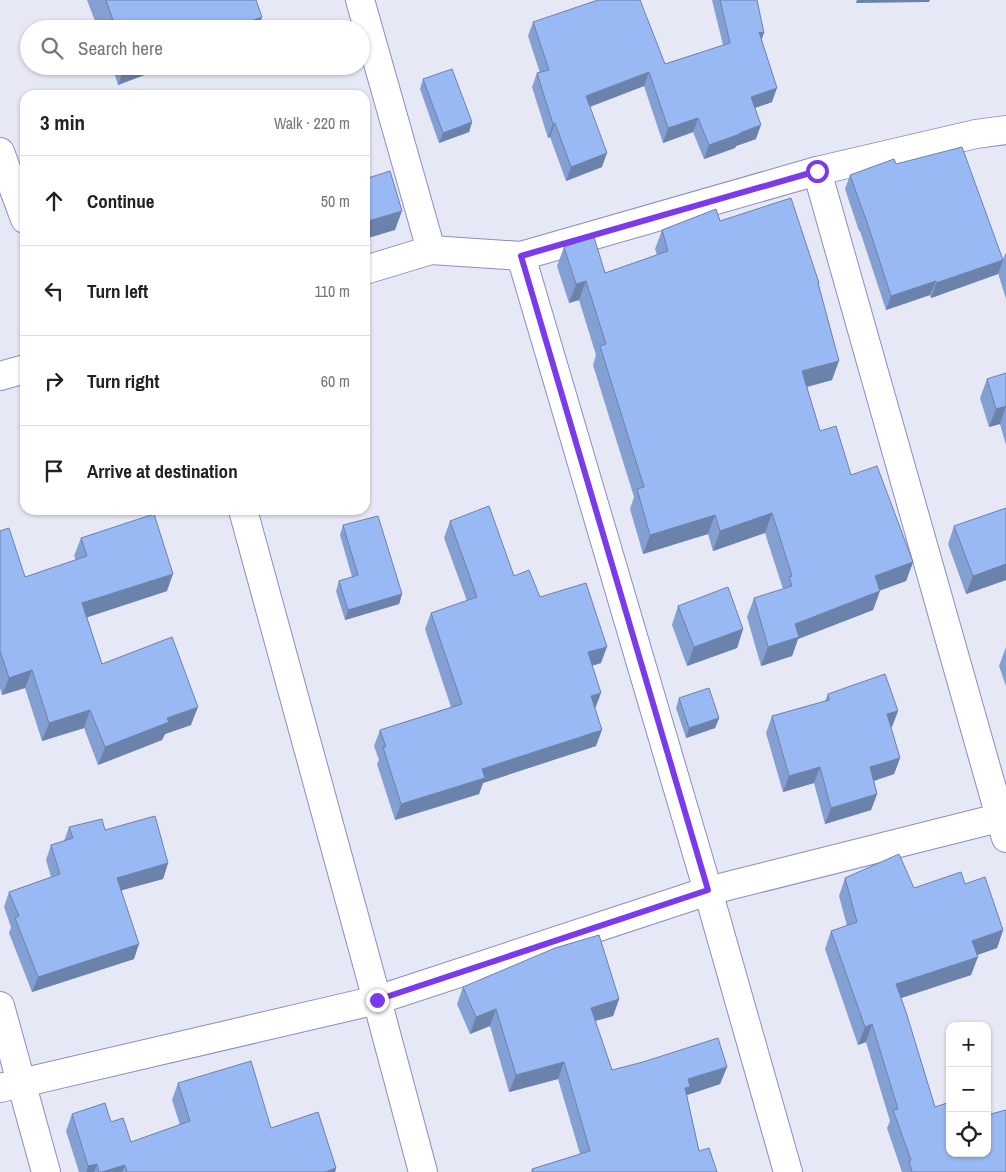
<!DOCTYPE html>
<meta charset="utf-8">
<style>
body{margin:0;font-family:"Archivo Narrow",sans-serif;background:#f6f6f6;color:#222}
.controls{position:absolute;right:15px;bottom:15px;display:grid;overflow:hidden;border-radius:10px;box-shadow:0 1px 4px #0004}
.controls button{width:45px;height:45px;display:grid;place-items:center;padding:0;border:0;border-bottom:1px solid #e0e0e0;background:#fff;color:#222;font:25px sans-serif}
.stop{position:absolute;width:15px;height:15px;margin:-11px;border:4px solid #7c3aed;border-radius:50%;background:#fff}
.stop.end{background:#7c3aed;border-color:#fff;box-shadow:0 1px 5px #0008}
.list{margin:0;padding:0;list-style:none}
h2{display:flex;justify-content:space-between;align-items:center;height:65px;margin:0;padding:0 20px;font-size:21px}
h2 small{font-size:16px;font-weight:400;color:#767676}
.list li{display:grid;grid-template-columns:32px 1fr auto;gap:15px;align-items:center;box-sizing:border-box;height:90px;padding:0 20px;border-top:1px solid #e0e0e0}
.list b{display:block;font-size:19px;white-space:nowrap}
.list em{font-size:16px;font-style:normal;color:#767676}
.icon{flex:none;width:28px;height:28px;fill:none;stroke:currentColor;stroke-width:2;stroke-linecap:round;stroke-linejoin:round}
.map{position:relative;flex:none;width:1006px;height:1172px;overflow:hidden}
.search{position:absolute;background:#fff;box-shadow:0 1px 4px #0004;left:20px;top:20px;width:350px;height:55px;display:flex;align-items:center;gap:12px;box-sizing:border-box;padding:0 18px;border-radius:28px;color:#767676;font-size:19px}
.panel{position:absolute;background:#fff;box-shadow:0 1px 4px #0004;left:20px;top:90px;width:350px;height:425px;border-radius:15px}
.map>svg:first-child{display:block}
</style>
<div class="map">
<svg width="1006" height="1172" viewBox="0 0 1006 1172">
<rect width="100%" height="100%" fill="#e7e8f6"/>
<g fill="none" stroke-linecap="round" stroke-linejoin="round">
<g stroke="#8a8cca" stroke-width="30">
<g id="minor">
<path d="M 360,0 L 431,250"/>
<path d="M 0,152 L 25,219"/>
<path d="M 817,171 L 1006,838"/>
<path d="M 521,256 L 708,891 L 788,1172"/>
<path d="M 365,270 L 431,250 L 521,256 L 817,171 L 976,134 L 1006,130"/>
<path d="M 0,376 L 25,369"/>
<path d="M 243,510 L 377,1000 L 423,1172"/>
<path d="M 0,1006 L 46,1172"/>
<path d="M 0,1088 L 377,1000 L 708,891 L 1006,816"/>
</g>
</g>
<use href="#minor" stroke="#fff" stroke-width="28"/>
</g>
<g fill="#849fd2">
<path d="M 87,0 L 256,0 L 258,29 L 98,29 Z"/>
<path d="M 712,0 L 757,0 L 762,40 L 772,102 L 755,108 L 756,139 L 736,146 L 735,148 L 704,159 L 693,132 L 663,143 L 644,86 L 590,107 L 602,167 L 566,181 L 550,137 L 548,138 L 532,87 L 537,73 L 540,73 L 528,36 L 533,22 L 665,64 L 723,45 Z"/>
<path d="M 112,66 L 168,66 L 118,85 Z"/>
<path d="M 423,79 L 472,122 L 469,132 L 439,143 L 420,89 Z"/>
<path d="M 896,164 L 1003,259 L 1005,254 L 1006,253 L 1006,299 L 998,273 L 998,274 L 931,298 L 930,295 L 886,310 L 860,231 L 859,231 L 845,189 L 850,175 Z"/>
<path d="M 720,221 L 819,283 L 819,285 L 832,380 L 807,387 L 820,431 L 913,562 L 906,581 L 880,590 L 873,610 L 798,639 L 792,656 L 761,666 L 747,617 L 754,598 L 783,589 L 765,533 L 713,551 L 708,534 L 643,554 L 630,509 L 634,497 L 593,365 L 596,355 L 579,300 L 569,303 L 557,266 L 564,247 L 605,273 L 657,255 L 655,249 L 662,230 Z"/>
<path d="M 1006,373 L 1006,445 L 1000,424 L 989,427 L 980,398 L 987,379 Z"/>
<path d="M 1006,508 L 1006,580 L 966,594 L 948,544 L 954,526 Z"/>
<path d="M 450,521 L 540,597 L 601,663 L 592,666 L 595,709 L 596,746 L 483,783 L 479,794 L 395,820 L 377,764 L 379,760 L 374,746 L 380,730 L 451,707 L 425,629 L 431,613 L 467,601 L 444,538 Z"/>
<path d="M 343,525 L 402,594 L 399,604 L 345,620 L 336,591 L 339,581 L 352,577 L 340,535 Z"/>
<path d="M 0,531 L 25,577 L 76,560 L 74,556 L 81,538 L 167,591 L 87,617 L 102,664 L 191,725 L 165,734 L 162,740 L 98,765 L 84,728 L 42,741 L 25,688 L 2,695 L 0,688 Z"/>
<path d="M 678,606 L 743,629 L 737,648 L 687,666 L 672,625 Z"/>
<path d="M 1006,647 L 1006,686 L 999,666 Z"/>
<path d="M 828,694 L 898,711 L 891,728 L 900,758 L 894,774 L 874,781 L 877,794 L 871,810 L 825,824 L 814,783 L 783,792 L 766,733 L 772,716 L 825,701 Z"/>
<path d="M 679,698 L 719,718 L 715,728 L 686,738 L 676,708 Z"/>
<path d="M 69,827 L 105,830 L 168,863 L 163,879 L 121,890 L 134,959 L 32,992 L 9,933 L 11,927 L 4,907 L 9,892 L 51,877 L 46,860 L 51,845 L 64,841 Z"/>
<path d="M 845,878 L 914,888 L 965,884 L 1003,930 L 997,948 L 977,955 L 971,975 L 901,998 L 935,1107 L 1006,1172 L 902,1172 L 887,1128 L 890,1121 L 866,1042 L 858,1045 L 825,949 L 831,931 L 847,926 L 839,896 Z"/>
<path d="M 463,987 L 619,999 L 613,1016 L 595,1021 L 612,1070 L 727,1067 L 720,1084 L 687,1095 L 687,1096 L 699,1151 L 717,1172 L 531,1172 L 532,1169 L 580,1154 L 558,1079 L 509,1092 L 490,1026 L 470,1034 L 457,1004 Z"/>
<path d="M 178,1083 L 271,1128 L 336,1168 L 335,1172 L 79,1172 L 66,1131 L 72,1114 L 111,1122 L 131,1142 L 180,1125 L 172,1100 Z"/>
</g>
<g fill="#6b82ab">
<path d="M 857,0 L 930,0 L 929,2 L 856,3 Z"/>
<path d="M 262,17 L 258,29 L 231,29 Z"/>
<path d="M 229,22 L 226,29 L 210,29 Z"/>
<path d="M 759,32 L 764,33 L 759,47 Z"/>
<path d="M 125,66 L 168,66 L 118,85 Z"/>
<path d="M 649,72 L 644,86 L 581,110 L 586,96 Z"/>
<path d="M 777,88 L 772,102 L 746,111 L 751,97 Z"/>
<path d="M 698,118 L 693,132 L 663,143 L 668,128 Z"/>
<path d="M 472,122 L 469,132 L 439,143 L 443,133 Z"/>
<path d="M 555,123 L 550,137 L 548,138 L 553,124 Z"/>
<path d="M 761,125 L 756,139 L 736,146 L 735,148 L 704,159 L 709,145 Z"/>
<path d="M 607,153 L 602,167 L 566,181 L 571,167 Z"/>
<path d="M 402,211 L 395,230 L 365,239 L 365,222 Z"/>
<path d="M 1003,260 L 998,274 L 931,298 L 936,283 Z"/>
<path d="M 586,281 L 579,300 L 569,303 L 576,284 Z"/>
<path d="M 936,281 L 930,295 L 886,310 L 891,296 Z"/>
<path d="M 839,361 L 832,380 L 795,390 L 802,371 Z"/>
<path d="M 1006,406 L 1000,424 L 989,427 L 996,409 Z"/>
<path d="M 772,513 L 765,533 L 713,551 L 720,531 Z"/>
<path d="M 715,515 L 708,534 L 643,554 L 650,535 Z"/>
<path d="M 913,562 L 906,581 L 868,595 L 875,576 Z"/>
<path d="M 1006,564 L 1006,580 L 966,594 L 973,576 Z"/>
<path d="M 173,574 L 167,591 L 76,621 L 82,603 Z"/>
<path d="M 880,591 L 873,610 L 798,639 L 792,656 L 761,666 L 768,647 L 795,624 Z"/>
<path d="M 402,594 L 399,604 L 345,620 L 348,610 Z"/>
<path d="M 743,629 L 737,648 L 687,666 L 694,647 Z"/>
<path d="M 607,647 L 601,663 L 582,668 L 588,652 Z"/>
<path d="M 32,670 L 25,688 L 2,695 L 9,678 Z"/>
<path d="M 601,693 L 595,709 L 591,696 Z"/>
<path d="M 198,707 L 191,725 L 165,734 L 162,740 L 98,765 L 105,747 L 167,718 Z"/>
<path d="M 90,710 L 84,728 L 42,741 L 49,723 Z"/>
<path d="M 898,711 L 892,727 L 881,731 L 887,714 Z"/>
<path d="M 719,718 L 715,728 L 686,738 L 689,728 Z"/>
<path d="M 602,730 L 596,746 L 483,783 L 479,794 L 395,820 L 401,804 L 482,769 Z"/>
<path d="M 900,758 L 894,774 L 864,784 L 870,767 Z"/>
<path d="M 820,767 L 814,783 L 783,792 L 789,776 Z"/>
<path d="M 877,794 L 871,810 L 825,824 L 831,808 Z"/>
<path d="M 168,863 L 163,879 L 112,893 L 117,878 Z"/>
<path d="M 1003,930 L 997,948 L 966,959 L 972,941 Z"/>
<path d="M 139,944 L 134,959 L 32,992 L 38,977 Z"/>
<path d="M 978,957 L 971,975 L 889,1002 L 896,984 Z"/>
<path d="M 619,999 L 613,1016 L 584,1024 L 591,1008 Z"/>
<path d="M 496,1009 L 490,1026 L 470,1034 L 476,1017 Z"/>
<path d="M 872,1024 L 866,1042 L 858,1045 L 865,1027 Z"/>
<path d="M 564,1062 L 558,1079 L 509,1092 L 516,1075 Z"/>
<path d="M 727,1067 L 720,1084 L 687,1095 L 684,1104 L 679,1105 L 688,1079 Z"/>
<path d="M 97,1164 L 94,1172 L 86,1172 L 88,1166 Z"/>
<path d="M 125,1165 L 122,1172 L 102,1172 Z"/>
<path d="M 336,1168 L 335,1172 L 325,1172 Z"/>
</g>
<g fill="#99b9f4" stroke="#6b82ab">
<path d="M 106,0 L 256,0 L 262,17 L 231,29 L 229,22 L 210,29 L 116,29 Z"/>
<path d="M 598,0 L 640,0 L 665,64 L 730,43 L 720,0 L 757,0 L 764,33 L 759,32 L 777,88 L 751,97 L 761,125 L 740,133 L 740,134 L 709,145 L 698,118 L 668,128 L 649,72 L 586,96 L 607,153 L 571,167 L 555,123 L 553,124 L 537,73 L 549,70 L 533,22 Z"/>
<path d="M 452,69 L 472,122 L 443,133 L 423,79 Z"/>
<path d="M 962,147 L 1003,260 L 936,283 L 936,281 L 891,296 L 865,216 L 865,217 L 850,175 L 894,159 L 896,164 Z"/>
<path d="M 390,171 L 402,211 L 365,222 L 365,179 Z"/>
<path d="M 791,198 L 819,283 L 818,283 L 839,361 L 802,371 L 820,431 L 836,426 L 851,475 L 877,466 L 913,562 L 875,576 L 880,591 L 795,624 L 799,637 L 768,647 L 754,598 L 792,586 L 789,577 L 792,576 L 772,513 L 720,531 L 715,515 L 650,535 L 637,489 L 644,487 L 600,346 L 606,344 L 586,281 L 576,284 L 564,247 L 594,237 L 605,273 L 668,251 L 662,230 L 716,209 L 720,221 Z"/>
<path d="M 1006,373 L 1006,406 L 996,409 L 987,379 Z"/>
<path d="M 489,506 L 514,576 L 529,570 L 540,597 L 586,583 L 607,647 L 588,652 L 601,693 L 591,696 L 602,730 L 482,769 L 485,778 L 401,804 L 383,747 L 386,747 L 380,730 L 462,704 L 431,613 L 477,597 L 450,521 Z"/>
<path d="M 1006,508 L 1006,564 L 973,576 L 954,526 Z"/>
<path d="M 154,514 L 173,574 L 82,603 L 102,664 L 172,637 L 198,707 L 167,718 L 169,722 L 105,747 L 90,710 L 49,723 L 32,670 L 9,678 L 0,651 L 0,531 L 9,528 L 25,577 L 87,556 L 81,538 Z"/>
<path d="M 378,516 L 402,594 L 348,610 L 339,581 L 358,575 L 343,525 Z"/>
<path d="M 728,587 L 743,629 L 694,647 L 678,606 Z"/>
<path d="M 885,674 L 898,711 L 887,714 L 900,758 L 870,767 L 877,794 L 831,808 L 820,767 L 789,776 L 772,716 L 829,700 L 828,694 Z"/>
<path d="M 709,688 L 719,718 L 689,728 L 679,698 Z"/>
<path d="M 155,816 L 168,863 L 117,878 L 139,944 L 38,977 L 15,918 L 19,916 L 9,892 L 60,874 L 51,845 L 73,838 L 69,827 L 102,819 L 105,830 Z"/>
<path d="M 899,854 L 914,888 L 961,872 L 965,884 L 985,877 L 1003,930 L 972,941 L 978,957 L 896,984 L 906,1012 L 935,1107 L 950,1102 L 950,1153 L 987,1153 L 987,1115 L 1006,1110 L 1006,1172 L 912,1172 L 909,1161 L 911,1160 L 893,1110 L 898,1109 L 872,1024 L 865,1027 L 831,931 L 857,922 L 845,878 Z"/>
<path d="M 599,935 L 619,999 L 591,1008 L 612,1070 L 643,1062 L 718,1038 L 727,1067 L 688,1079 L 690,1087 L 685,1088 L 699,1151 L 709,1148 L 717,1172 L 533,1172 L 532,1169 L 590,1151 L 564,1062 L 516,1075 L 496,1009 L 476,1017 L 463,987 L 555,948 Z"/>
<path d="M 251,1061 L 271,1128 L 318,1112 L 336,1168 L 325,1172 L 127,1172 L 125,1165 L 102,1172 L 99,1172 L 97,1164 L 88,1166 L 72,1114 L 105,1103 L 111,1122 L 123,1118 L 131,1142 L 190,1121 L 178,1083 Z"/>
</g>
<g fill="none" stroke-linecap="round" stroke-linejoin="round">
<path stroke="#7c3aed" stroke-width="6" d="M 377,1000 L 708,890 L 521,256 L 817,171"/>
</g>
</svg>
<div class="controls">
<button>+</button>
<button>−</button>
<button><svg class="icon" aria-label="locate" viewBox="0 0 24 24"><circle cx="12" cy="12" r="6"/><path d="M12 2v4M12 18v4M2 12h4M18 12h4"/></svg></button>
</div>
<div class="stop" style="left:817px;top:171px"></div>
<div class="stop end" style="left:377px;top:1000px"></div>
<div class="search"><svg class="icon" aria-label="search" viewBox="0 0 24 24"><circle cx="10" cy="10" r="6"/><path d="M15 15l6 6"/></svg>Search here</div>
<section class="panel">
<h2>3 min<small>Walk · 220 m</small></h2>
<ul class="list">
<li><svg class="icon" aria-label="ahead" viewBox="0 0 24 24"><path d="M12 20V5M6 11l6-6 6 6"/></svg><div><b>Continue</b></div><em>50 m</em></li>
<li><svg class="icon" aria-label="left" viewBox="0 0 24 24"><path d="M17 20v-9H6M10 6l-5 5 5 5"/></svg><div><b>Turn left</b></div><em>110 m</em></li>
<li><svg class="icon" aria-label="right" viewBox="0 0 24 24"><path d="M7 20v-9h11M14 6l5 5-5 5"/></svg><div><b>Turn right</b></div><em>60 m</em></li>
<li><svg class="icon" aria-label="arrive" viewBox="0 0 24 24"><path d="M6 21V4h12l-3 4 3 4H6"/></svg><div><b>Arrive at destination</b></div></li>
</ul>
</section>
</div>
